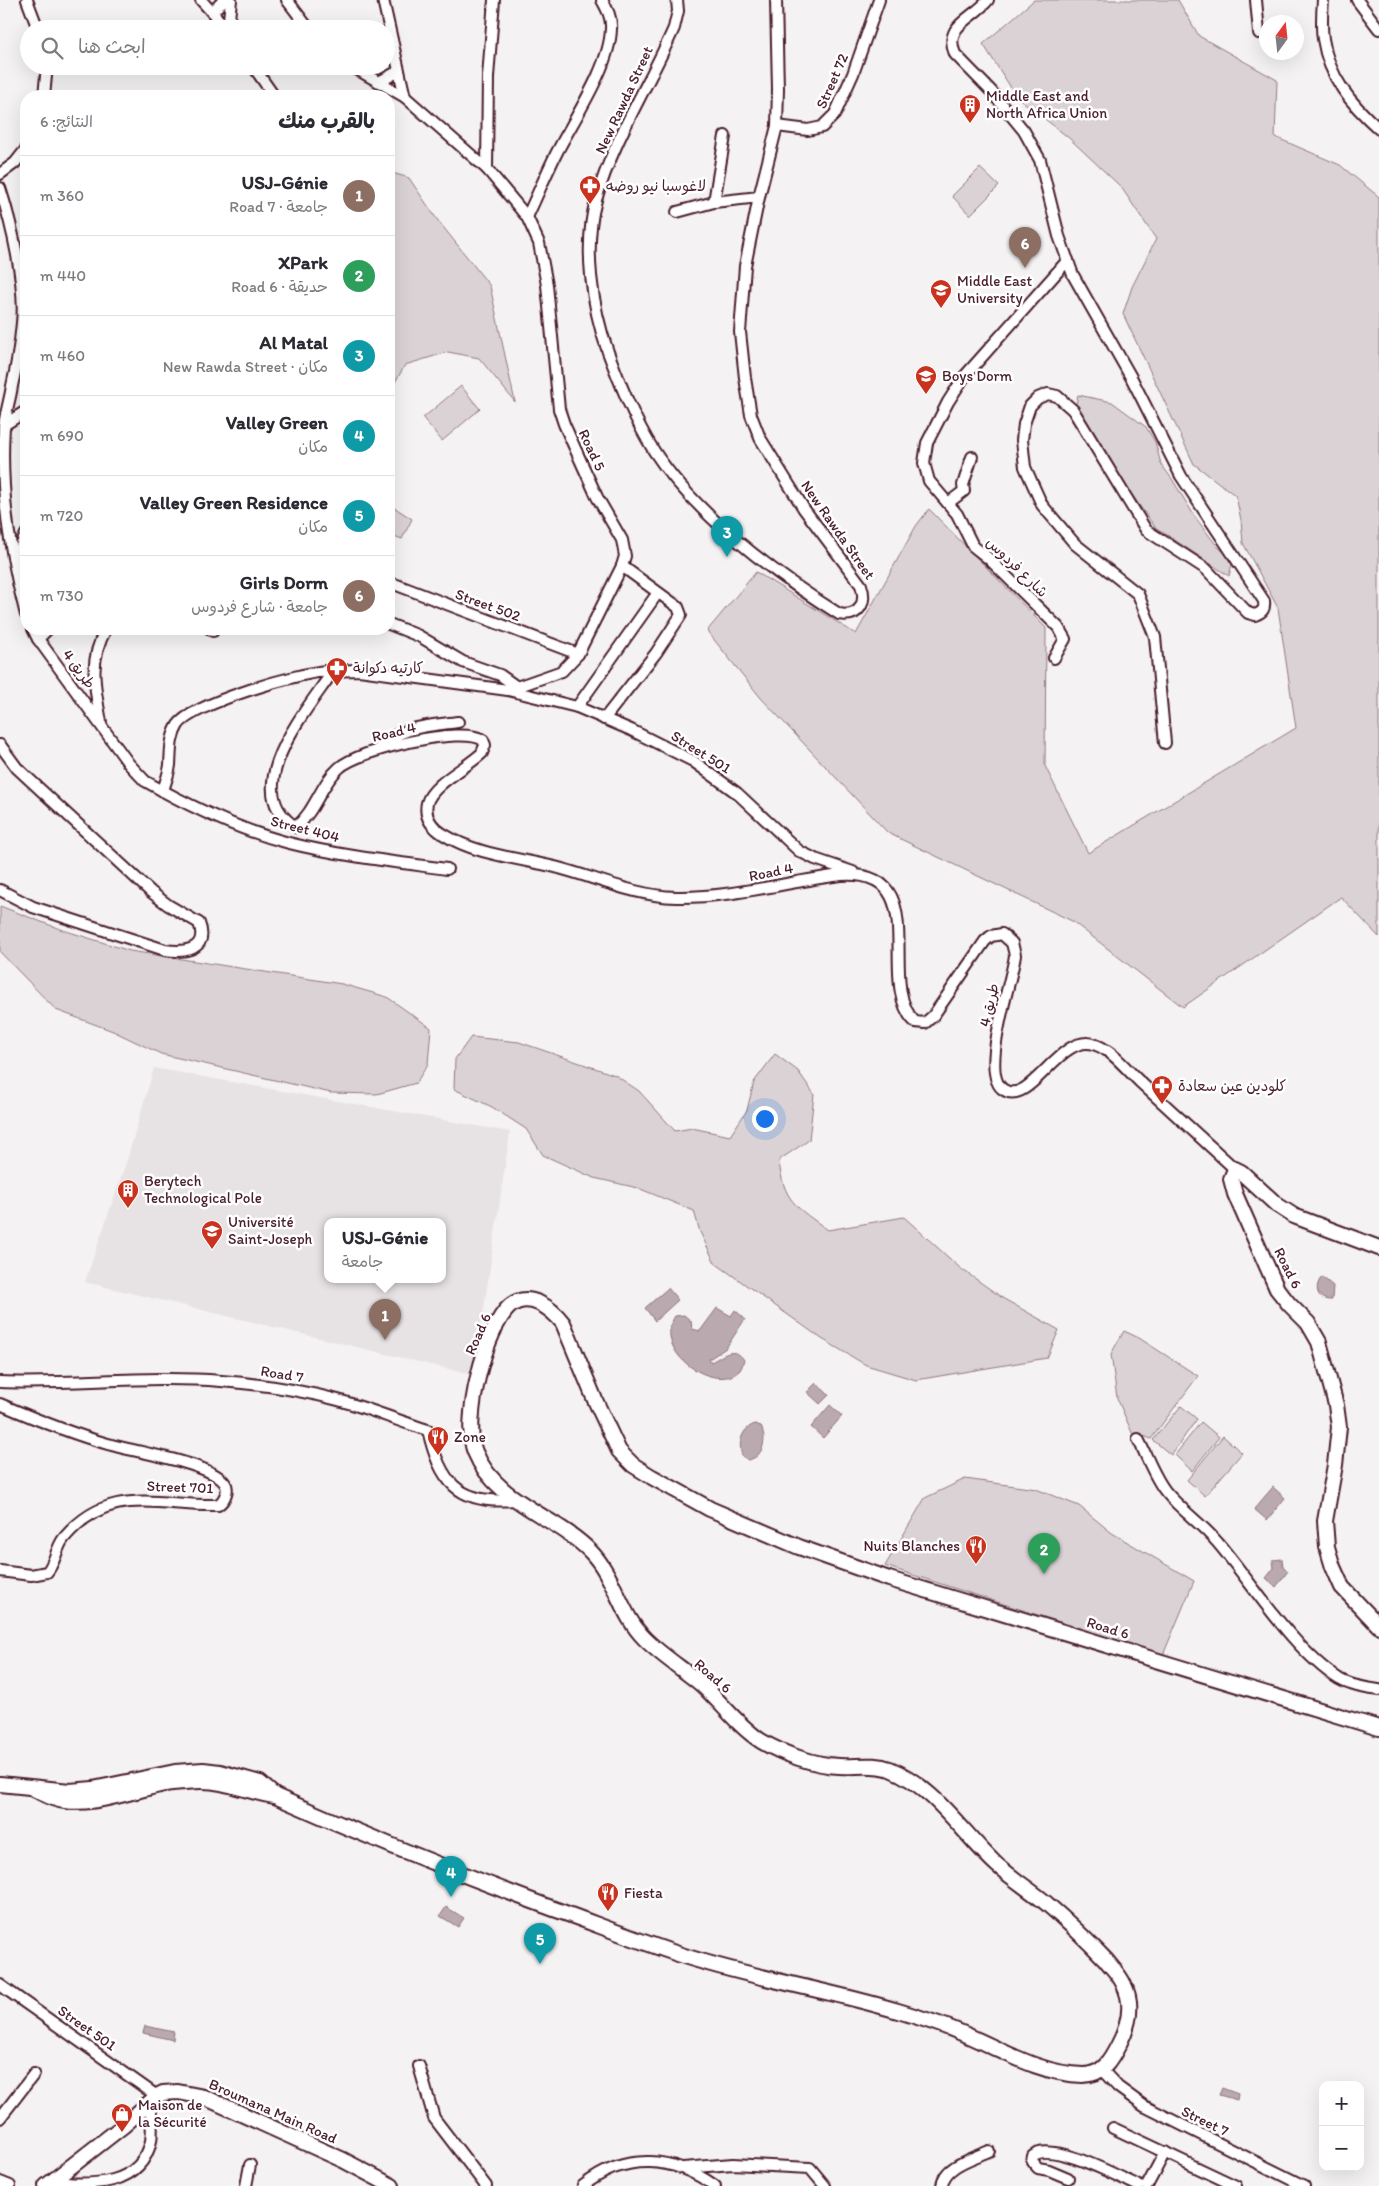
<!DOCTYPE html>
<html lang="ar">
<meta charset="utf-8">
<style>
body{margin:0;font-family:Itim,"Playpen Sans Arabic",sans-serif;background:#f2f2f3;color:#2b2b33;direction:rtl}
.controls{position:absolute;right:15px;bottom:15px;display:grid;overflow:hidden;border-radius:10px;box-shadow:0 5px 20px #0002}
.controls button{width:45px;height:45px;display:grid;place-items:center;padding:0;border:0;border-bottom:1px solid #e1e1e2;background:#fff;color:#2b2b33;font:25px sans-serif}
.compass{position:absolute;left:1259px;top:15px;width:45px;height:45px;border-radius:50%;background:#fff;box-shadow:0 5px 20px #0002;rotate:15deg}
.you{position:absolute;left:764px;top:1118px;width:18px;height:18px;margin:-12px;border:4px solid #fff;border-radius:50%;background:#1a73e8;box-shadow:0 0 0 8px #1a73e833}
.badge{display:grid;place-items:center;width:32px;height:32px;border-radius:50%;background:#c8321e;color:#fff;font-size:16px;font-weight:700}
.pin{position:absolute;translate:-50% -41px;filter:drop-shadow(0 1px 2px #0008)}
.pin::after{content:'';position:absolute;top:26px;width:18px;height:15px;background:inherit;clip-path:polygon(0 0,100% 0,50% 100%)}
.popup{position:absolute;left:324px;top:1218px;width:122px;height:65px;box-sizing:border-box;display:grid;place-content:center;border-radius:10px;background:#fff;filter:drop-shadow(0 1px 4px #0005);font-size:16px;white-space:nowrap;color:#7c7c81}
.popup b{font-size:19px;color:#2b2b33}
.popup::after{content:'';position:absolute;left:50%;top:100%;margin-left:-10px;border:10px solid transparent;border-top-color:#fff}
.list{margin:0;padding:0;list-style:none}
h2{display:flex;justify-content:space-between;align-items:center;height:65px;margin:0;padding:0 20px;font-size:21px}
h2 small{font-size:16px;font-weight:400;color:#7c7c81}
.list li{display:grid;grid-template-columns:32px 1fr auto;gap:15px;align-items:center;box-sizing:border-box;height:80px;padding:0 20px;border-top:1px solid #e1e1e2}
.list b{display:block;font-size:19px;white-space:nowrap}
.list p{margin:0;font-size:16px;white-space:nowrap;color:#7c7c81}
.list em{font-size:16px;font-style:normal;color:#7c7c81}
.icon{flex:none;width:28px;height:28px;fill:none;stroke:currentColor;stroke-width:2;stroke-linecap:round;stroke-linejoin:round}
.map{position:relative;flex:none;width:1379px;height:2186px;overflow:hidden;direction:ltr}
.search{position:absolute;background:#fff;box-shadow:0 5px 20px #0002;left:20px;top:20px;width:375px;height:55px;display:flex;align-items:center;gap:12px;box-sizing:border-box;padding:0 18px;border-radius:28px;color:#7c7c81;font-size:19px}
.panel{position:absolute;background:#fff;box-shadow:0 5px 20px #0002;left:20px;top:90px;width:375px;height:545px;border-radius:20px;direction:rtl}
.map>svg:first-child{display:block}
</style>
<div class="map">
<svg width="1379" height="2186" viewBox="0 0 1379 2186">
<rect width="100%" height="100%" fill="#f4f2f2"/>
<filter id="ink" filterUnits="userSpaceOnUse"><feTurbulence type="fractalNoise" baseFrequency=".02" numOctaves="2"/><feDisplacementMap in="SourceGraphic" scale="10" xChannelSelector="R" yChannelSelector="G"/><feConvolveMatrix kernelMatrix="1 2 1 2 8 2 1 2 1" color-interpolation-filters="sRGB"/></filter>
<g filter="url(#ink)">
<path fill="#e7e2e3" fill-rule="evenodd" d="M 154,1068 L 510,1132 L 474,1375 L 85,1282 L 127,1160 ZM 328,1221 L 442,1221 L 442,1279 L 328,1279 Z"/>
<g fill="#dbd2d5" stroke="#927880">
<path d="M 1034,0 L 1178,0 L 1199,36 L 1277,80 L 1275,137 L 1340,165 L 1379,197 L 1379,937 L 1341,897 L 1183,1007 L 1072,921 L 888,833 L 761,698 L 707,631 L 756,572 L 856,634 L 916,526 L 929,509 L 1046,628 L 1045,766 L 1088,853 L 1296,728 L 1278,608 L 1243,543 L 1241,520 L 1236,496 L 1194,464 L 1123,314 L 1132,287 L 1156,239 L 1121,187 L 1069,138 L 1017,97 L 983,44 Z"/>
<path d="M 980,168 L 999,186 L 970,215 L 952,196 Z"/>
<path d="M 389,172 L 409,178 L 436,218 L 490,286 L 515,402 L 479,358 L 448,352 L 405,365 L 389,393 Z"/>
<path d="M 461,386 L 480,409 L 442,441 L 423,418 Z"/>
<path d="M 1078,395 L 1112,402 L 1146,427 L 1155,442 L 1161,464 L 1172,479 L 1195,517 L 1217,546 L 1233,560 L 1229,576 L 1155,527 L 1132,495 L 1076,404 Z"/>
<path d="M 389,504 L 412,519 L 402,539 L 389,534 Z"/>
<path d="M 0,906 L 60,929 L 130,951 L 342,984 L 387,997 L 431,1028 L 428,1064 L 416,1083 L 377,1094 L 331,1093 L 161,1054 L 113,1031 L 56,1010 L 0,952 Z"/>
<path d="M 471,1037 L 519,1042 L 615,1075 L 639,1091 L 675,1131 L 692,1128 L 730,1136 L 747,1110 L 754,1082 L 775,1054 L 798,1071 L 814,1094 L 809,1140 L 779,1160 C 783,1201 796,1207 828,1230 L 904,1217 L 960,1268 L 1004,1299 L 1059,1330 L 1047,1358 L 916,1380 L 866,1365 L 822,1339 L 715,1263 L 700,1232 L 694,1211 L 638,1188 L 594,1178 L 543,1155 L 526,1129 L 492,1107 L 454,1089 L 455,1059 Z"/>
<path d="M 1124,1331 L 1139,1338 L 1198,1376 L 1151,1439 L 1137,1433 L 1133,1435 L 1117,1398 L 1111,1354 Z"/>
<path d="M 1181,1406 L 1197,1419 L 1171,1455 L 1153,1440 Z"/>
<path d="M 1201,1422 L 1219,1437 L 1192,1471 L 1175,1455 Z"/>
<path d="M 1223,1436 L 1242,1453 L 1205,1496 L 1187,1480 Z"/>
<path d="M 965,1479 L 1036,1489 L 1079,1506 L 1112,1533 L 1194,1581 L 1163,1655 L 885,1566 L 925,1498 Z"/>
</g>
<g fill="#baa9ae" stroke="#8d727a">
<path d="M 1322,1277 L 1333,1286 L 1332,1300 C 1317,1301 1313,1287 1322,1277 Z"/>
<path d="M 668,1288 L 678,1300 L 655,1321 L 645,1308 Z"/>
<path d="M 717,1308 L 731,1316 L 735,1310 L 745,1319 L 726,1348 L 709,1359 L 711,1362 C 723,1356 734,1345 744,1360 C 743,1362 742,1368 740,1370 C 717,1395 651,1353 675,1316 L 684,1315 L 691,1321 L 692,1329 L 700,1331 Z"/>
<path d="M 816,1383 L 829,1395 L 820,1404 L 807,1392 Z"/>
<path d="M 830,1405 L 842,1416 L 823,1438 L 811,1427 Z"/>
<path d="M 755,1424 L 761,1426 C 767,1439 764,1457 748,1460 L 742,1456 C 738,1443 741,1429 755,1424 Z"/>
<path d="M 1273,1487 L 1285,1498 L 1267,1520 L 1254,1509 Z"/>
<path d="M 1282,1559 L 1283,1566 L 1288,1571 L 1276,1587 L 1266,1578 L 1274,1568 L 1273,1560 Z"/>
<path d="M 446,1907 L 464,1918 L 458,1927 L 440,1916 Z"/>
<path d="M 145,2026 L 174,2032 L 173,2040 L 143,2033 Z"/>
<path d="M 1222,2088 L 1238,2094 L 1237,2100 L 1219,2095 Z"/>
</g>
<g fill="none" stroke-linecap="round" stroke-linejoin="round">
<g stroke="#4a1f2b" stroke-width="14">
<g id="street">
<path d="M 27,0 L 38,29"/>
<path d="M 201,0 L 227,29"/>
<path d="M 287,0 L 309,29"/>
<path d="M 383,0 L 405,97"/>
<path d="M 677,0 L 678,11 L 674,28 C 649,85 613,140 596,200 C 583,247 592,307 608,352 C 621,386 634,419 654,451 C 695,514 776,575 839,614 C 860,618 867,602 861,585 L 804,509 L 760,438 L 751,415 L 745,378 L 740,332 L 745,266 L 759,197 L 777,126 L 778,89 L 776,0"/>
<path d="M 988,0 C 973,19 943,25 955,54 L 991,91 L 1024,131 L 1040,160 L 1059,236 L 1073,275 L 1132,379 L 1181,476 L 1264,601 C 1265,609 1263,612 1255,615 L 1248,613 L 1206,569 L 1146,530 L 1073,410 L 1057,396 L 1048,394 L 1038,398 L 1030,406 L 1024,424 L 1022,440 L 1025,467 L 1042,505 L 1075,544 L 1138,594 L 1155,637 L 1165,743"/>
<path d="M 1256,0 L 1259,33"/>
<path d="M 1323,0 C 1322,13 1321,26 1323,39 C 1329,78 1351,104 1379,129"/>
<path d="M 1357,0 L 1379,29"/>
<path d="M 212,12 L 224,0"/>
<path d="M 228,29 L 231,0"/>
<path d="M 253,66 L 274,96"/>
<path d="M 351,66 L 405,97 L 487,169 L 527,217 L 539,243 L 547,285 L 559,409 L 564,424 L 597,497 L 622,540 L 625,556 L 622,566 L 578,654 L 562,671 L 508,690"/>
<path d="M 379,82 L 399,71"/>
<path d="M 44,96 L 47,66"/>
<path d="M 777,126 L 808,130 L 822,127 L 835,114 L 853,74 L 879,0"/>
<path d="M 487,169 L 488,77 L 494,0"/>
<path d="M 0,174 L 15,163 L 26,149"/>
<path d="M 0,188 C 12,225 26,285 22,323 C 20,344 17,365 12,386 C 10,400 5,414 4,427 C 0,489 10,555 26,615"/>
<path d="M 714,202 L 725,136"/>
<path d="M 677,212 L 714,202 L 759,197"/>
<path d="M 527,217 C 537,196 546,174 556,154 C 573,120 610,67 611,29 C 612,18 607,9 602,0"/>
<path d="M 4,425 L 26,411"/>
<path d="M 948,503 L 964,491 L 963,485 L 972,457"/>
<path d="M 15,561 L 26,534"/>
<path d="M 389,582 L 578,654"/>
<path d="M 389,624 L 419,636 L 463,662 L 500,675 L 517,687"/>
<path d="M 33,629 L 38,639 L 129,764 L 145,781 L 163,791 C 165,783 169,774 170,765 C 171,750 170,738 178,725 C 192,704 303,671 329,671 L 331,674 C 306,711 237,791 296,827 C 316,810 320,785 339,768 C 358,750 463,725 483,740 L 485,745 L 482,753 C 468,767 432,784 427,803 C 424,817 432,827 443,834 C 476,855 519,858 555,867 C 595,877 634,896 676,897 C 732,898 785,882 841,875 C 936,868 874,983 915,1022 L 925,1023 L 933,1016 L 985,941 L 991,936 L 1002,934 L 1012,943 L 1015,955 C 1012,982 978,1075 1004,1090 C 1031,1107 1061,1030 1096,1045 C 1113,1051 1127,1070 1140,1082 C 1172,1111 1203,1140 1235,1169"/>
<path d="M 210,629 L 213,631"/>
<path d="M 38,639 L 48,629"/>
<path d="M 1054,658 L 1065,639 L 1058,627 L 988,558 L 973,546 L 957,514 L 929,481 L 924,463 L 927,443 L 948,402 L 964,377 L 1068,260"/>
<path d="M 329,671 L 359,670 L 508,690 L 577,707 L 631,730 L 693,761 L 737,793 L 799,851 L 815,859 L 853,872"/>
<path d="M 577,707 L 657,594"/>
<path d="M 604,719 L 656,653 L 681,615 L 678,607 L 622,566"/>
<path d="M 101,722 C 95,688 88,661 106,629"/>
<path d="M 0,745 L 17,768 L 151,892 L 168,905 L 199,923 C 209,950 185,953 165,950 L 33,907 L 0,890"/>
<path d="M 377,750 C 398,726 429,726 458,722"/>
<path d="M 163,791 C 202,812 246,832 289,843 C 341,856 395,862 447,869"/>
<path d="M 0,1382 C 74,1385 147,1375 221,1381 C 260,1384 300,1390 338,1400 C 368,1408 398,1421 428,1430 C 440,1481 457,1505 514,1500"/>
<path d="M 0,1404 C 35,1419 72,1434 108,1444 C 134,1452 207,1462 224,1482 C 230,1489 225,1500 218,1505 C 159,1507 110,1483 64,1538 C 56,1548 56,1561 47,1572 L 31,1575 L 0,1571"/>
<path d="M 1138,1439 C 1147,1456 1154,1477 1166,1492 C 1182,1511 1202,1524 1218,1543 C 1253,1584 1293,1650 1339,1679 C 1351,1686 1366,1688 1379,1690"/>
<path d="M 0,1985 L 157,2096"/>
<path d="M 419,2066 L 434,2118 L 486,2186"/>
<path d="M 1102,2070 L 1118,2087 L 1144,2106 L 1304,2186"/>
<path d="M 0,2118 L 34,2074"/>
<path d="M 1113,2128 L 1236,2186"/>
<path d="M 683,2168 L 733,2164 L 810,2168 L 825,2186"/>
<path d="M 1068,2178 L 1049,2170 L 1038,2168 L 1032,2161 L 1033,2156 C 1051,2140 1119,2177 1139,2186"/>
<path d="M 0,2182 L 10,2186"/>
<path d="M 51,2182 C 94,2186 141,2186 151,2141 C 153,2129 151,2114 150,2102"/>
<path d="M 246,2186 L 250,2165"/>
<path d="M 583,2186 C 625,2152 673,2156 715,2186"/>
<path d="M 942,2186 C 943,2166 974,2158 989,2151"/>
<path d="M 1147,2186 L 1165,2152"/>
</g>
</g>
<g stroke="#4a1f2b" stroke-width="18">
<g id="secondary">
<path d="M 1379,1248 L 1294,1216 L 1277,1205 L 1241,1172 L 1235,1169 L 1231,1179 L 1235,1194 L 1277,1289 L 1289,1304 L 1308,1323 L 1319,1342 L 1336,1405 L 1339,1427 L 1335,1465 L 1325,1521 L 1327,1547 L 1333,1567 L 1342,1587 L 1379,1626"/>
<path d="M 0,1784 L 70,1791 L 93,1789 L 175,1772 L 203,1770 L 220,1772 L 260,1783 L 275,1796"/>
<path d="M 32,1788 C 40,1792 48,1797 56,1799 C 87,1809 134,1790 165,1784 C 177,1782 188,1782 200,1781 C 225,1780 250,1793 275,1796 C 363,1835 452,1871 543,1905 C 588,1921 633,1939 678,1954 C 750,1978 826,1989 898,2011 C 918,2017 938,2023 957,2031 C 997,2047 1038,2074 1083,2075 C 1103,2075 1111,2060 1119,2044 C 1129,2025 1134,2005 1124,1985 C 1120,1975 1112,1968 1106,1960 C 1087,1940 1067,1921 1046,1903 C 1030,1890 1013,1879 997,1865 C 963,1834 935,1787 890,1769 C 874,1763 856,1767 839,1766 C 814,1765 783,1754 761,1741 C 738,1726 721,1702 701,1684 C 683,1669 662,1656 645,1639 C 620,1614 615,1577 591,1552 C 555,1515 496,1503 475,1452 C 462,1422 485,1328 510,1306 C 529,1291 551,1308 563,1323 L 595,1400 L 619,1451 L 633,1465 L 652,1477 L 710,1509 L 799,1547 L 889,1579 L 1379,1728"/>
<path d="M 46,2186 L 123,2126 L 157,2096 L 163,2093 L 178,2092 L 204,2097 L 343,2160 L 392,2186"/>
</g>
</g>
<use href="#street" stroke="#fff" stroke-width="10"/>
<use href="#secondary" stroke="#fff" stroke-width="14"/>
</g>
</g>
<defs>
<g id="building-pin" transform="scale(1.125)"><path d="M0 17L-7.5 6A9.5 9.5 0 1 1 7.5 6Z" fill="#c8321e" stroke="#fff"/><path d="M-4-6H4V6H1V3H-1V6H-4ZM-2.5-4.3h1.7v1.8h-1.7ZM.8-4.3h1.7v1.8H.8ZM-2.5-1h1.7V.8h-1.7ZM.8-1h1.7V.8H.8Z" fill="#fff"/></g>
<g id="pharmacy-pin" transform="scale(1.125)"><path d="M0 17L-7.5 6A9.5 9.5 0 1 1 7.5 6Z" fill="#c8321e" stroke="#fff"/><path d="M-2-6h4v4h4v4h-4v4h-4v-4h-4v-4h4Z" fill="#fff"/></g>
<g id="university-pin" transform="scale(1.125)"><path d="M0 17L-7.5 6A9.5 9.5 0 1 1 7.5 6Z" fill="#c8321e" stroke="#fff"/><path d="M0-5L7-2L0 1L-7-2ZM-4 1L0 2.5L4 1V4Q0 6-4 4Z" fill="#fff"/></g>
<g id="restaurant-pin" transform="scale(1.125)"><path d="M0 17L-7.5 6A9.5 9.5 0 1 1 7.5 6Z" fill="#c8321e" stroke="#fff"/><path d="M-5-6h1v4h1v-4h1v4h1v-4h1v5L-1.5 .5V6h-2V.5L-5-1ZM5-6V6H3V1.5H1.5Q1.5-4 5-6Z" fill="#fff"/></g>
<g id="shop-pin" transform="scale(1.125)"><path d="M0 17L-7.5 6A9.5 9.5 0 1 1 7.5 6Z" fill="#c8321e" stroke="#fff"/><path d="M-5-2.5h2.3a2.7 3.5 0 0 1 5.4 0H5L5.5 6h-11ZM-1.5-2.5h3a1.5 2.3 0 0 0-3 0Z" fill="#fff"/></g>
</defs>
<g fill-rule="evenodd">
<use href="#building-pin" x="970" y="105"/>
<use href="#pharmacy-pin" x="590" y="186"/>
<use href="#university-pin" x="941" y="290"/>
<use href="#university-pin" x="926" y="376"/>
<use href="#pharmacy-pin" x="337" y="668"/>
<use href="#pharmacy-pin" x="1162" y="1086"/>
<use href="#building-pin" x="128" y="1190"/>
<use href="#university-pin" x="212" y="1231"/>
<use href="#restaurant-pin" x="438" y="1437"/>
<use href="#restaurant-pin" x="976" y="1546"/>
<use href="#restaurant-pin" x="608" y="1893"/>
<use href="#shop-pin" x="122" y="2114"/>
</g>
<g text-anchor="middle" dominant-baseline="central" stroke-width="5" stroke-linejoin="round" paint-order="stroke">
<g font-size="15" fill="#4a1f2b" stroke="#fff">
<text transform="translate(832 81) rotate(-66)">Street 72</text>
<text transform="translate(624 100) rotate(-65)">New Rawda Street</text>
<text transform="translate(592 450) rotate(65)">Road 5</text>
<text transform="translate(838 530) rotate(55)">New Rawda Street</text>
<text transform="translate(1017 567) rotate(44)">شارع فردوس</text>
<text transform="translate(488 605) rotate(20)">Street 502</text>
<text transform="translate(79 669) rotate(54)">طريق 4</text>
<text transform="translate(394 732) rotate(-13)">Road 4</text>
<text transform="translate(701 752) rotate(32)">Street 501</text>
<text transform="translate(305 829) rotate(14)">Street 404</text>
<text transform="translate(771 872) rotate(-11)">Road 4</text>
<text transform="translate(989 1005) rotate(-77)">طريق 4</text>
<text transform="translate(1288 1268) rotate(63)">Road 6</text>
<text transform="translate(478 1334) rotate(-66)">Road 6</text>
<text transform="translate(282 1374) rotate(9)">Road 7</text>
<text transform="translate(180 1487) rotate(2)">Street 701</text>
<text transform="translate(1108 1628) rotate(17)">Road 6</text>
<text transform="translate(713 1676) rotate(41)">Road 6</text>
<text transform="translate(87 2028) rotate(35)">Street 501</text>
<text transform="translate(273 2111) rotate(24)">Broumana Main Road</text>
<text transform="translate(1205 2121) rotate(26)">Street 7</text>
</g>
<g font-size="15" fill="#4a1f2b" stroke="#fff" text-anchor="start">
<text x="986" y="96">Middle East and<tspan x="986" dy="17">North Africa Union</tspan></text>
<text x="606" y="186">لاغوسبا نيو روضه</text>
<text x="957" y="281">Middle East<tspan x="957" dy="17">University</tspan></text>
<text x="942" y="376">Boys Dorm</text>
<text x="353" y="668">كارتيه دكوانة</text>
<text x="1178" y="1086">كلودين عين سعادة</text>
<text x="144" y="1181">Berytech<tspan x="144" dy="17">Technological Pole</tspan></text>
<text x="228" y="1222">Université<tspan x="228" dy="17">Saint-Joseph</tspan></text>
<text x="454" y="1437">Zone</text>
<text x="960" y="1546" text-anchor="end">Nuits Blanches</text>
<text x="624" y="1893">Fiesta</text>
<text x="138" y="2105">Maison de<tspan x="138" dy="17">la Sécurité</tspan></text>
</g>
</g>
</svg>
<div class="controls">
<button>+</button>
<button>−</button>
</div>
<svg class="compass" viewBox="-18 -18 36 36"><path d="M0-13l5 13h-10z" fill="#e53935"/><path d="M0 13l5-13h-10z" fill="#7c7c81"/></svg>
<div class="you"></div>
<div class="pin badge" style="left:385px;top:1340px;background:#8d6e63">1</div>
<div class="popup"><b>USJ-Génie</b>جامعة</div>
<div class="pin badge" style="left:1044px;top:1574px;background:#2e9e5b">2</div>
<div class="pin badge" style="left:727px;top:557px;background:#0f9aa8">3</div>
<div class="pin badge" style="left:451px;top:1897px;background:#0f9aa8">4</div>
<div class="pin badge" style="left:540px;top:1964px;background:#0f9aa8">5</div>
<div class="pin badge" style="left:1025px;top:268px;background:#8d6e63">6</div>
<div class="search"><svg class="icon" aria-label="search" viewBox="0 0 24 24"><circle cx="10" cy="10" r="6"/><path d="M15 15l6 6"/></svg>ابحث هنا</div>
<section class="panel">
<h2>بالقرب منك<small>النتائج: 6</small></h2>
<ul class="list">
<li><span class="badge" style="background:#8d6e63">1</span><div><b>USJ-Génie</b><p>جامعة · Road 7</p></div><em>360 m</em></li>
<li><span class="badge" style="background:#2e9e5b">2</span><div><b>XPark</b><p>حديقة · Road 6</p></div><em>440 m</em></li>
<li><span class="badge" style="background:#0f9aa8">3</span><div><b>Al Matal</b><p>مكان · New Rawda Street</p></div><em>460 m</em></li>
<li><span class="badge" style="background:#0f9aa8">4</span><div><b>Valley Green</b><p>مكان</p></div><em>690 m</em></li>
<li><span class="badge" style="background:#0f9aa8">5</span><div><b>Valley Green Residence</b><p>مكان</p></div><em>720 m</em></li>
<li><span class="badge" style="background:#8d6e63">6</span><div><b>Girls Dorm</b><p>جامعة · شارع فردوس</p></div><em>730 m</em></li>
</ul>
</section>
</div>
